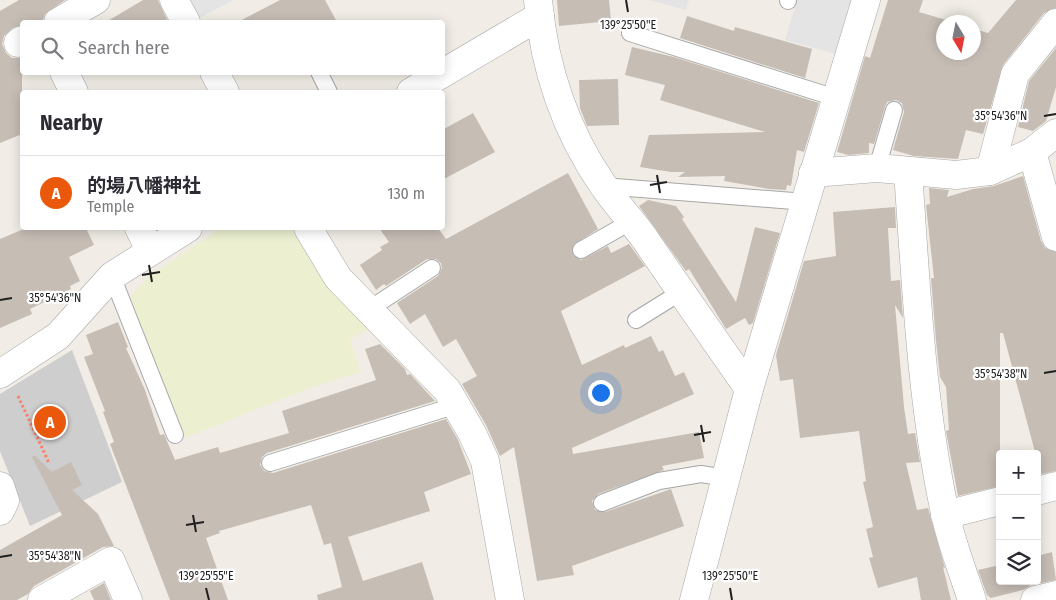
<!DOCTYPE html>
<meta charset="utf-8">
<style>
body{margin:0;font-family:"Fira Sans Condensed","Noto Sans JP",sans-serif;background:#f7f7f7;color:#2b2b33}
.controls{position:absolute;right:15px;bottom:15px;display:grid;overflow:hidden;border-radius:5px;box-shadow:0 2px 12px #0003}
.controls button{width:45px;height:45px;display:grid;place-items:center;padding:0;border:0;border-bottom:1px solid #e1e1e2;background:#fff;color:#2b2b33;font:25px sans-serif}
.compass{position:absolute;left:936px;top:15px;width:45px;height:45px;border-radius:50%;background:#fff;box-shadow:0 2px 12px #0003;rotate:170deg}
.you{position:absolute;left:600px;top:392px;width:18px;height:18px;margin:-12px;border:4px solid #fff;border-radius:50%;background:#1a73e8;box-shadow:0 0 0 8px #1a73e833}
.badge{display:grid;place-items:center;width:32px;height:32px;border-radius:50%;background:#ea580c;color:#fff;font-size:16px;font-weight:700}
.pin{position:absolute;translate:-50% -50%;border:2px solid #fff;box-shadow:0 1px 5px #0006}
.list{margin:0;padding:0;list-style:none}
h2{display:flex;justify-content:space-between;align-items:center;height:65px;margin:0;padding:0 20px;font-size:21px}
h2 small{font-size:16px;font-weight:400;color:#7c7c81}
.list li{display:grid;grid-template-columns:32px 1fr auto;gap:15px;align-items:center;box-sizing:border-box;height:75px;padding:0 20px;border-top:1px solid #e1e1e2}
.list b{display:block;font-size:19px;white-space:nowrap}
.list p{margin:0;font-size:16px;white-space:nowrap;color:#7c7c81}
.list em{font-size:16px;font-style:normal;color:#7c7c81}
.icon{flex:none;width:28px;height:28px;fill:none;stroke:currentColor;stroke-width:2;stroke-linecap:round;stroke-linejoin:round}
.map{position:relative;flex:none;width:1056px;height:600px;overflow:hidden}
.search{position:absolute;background:#fff;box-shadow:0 2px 12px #0003;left:20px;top:20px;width:425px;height:55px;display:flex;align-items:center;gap:12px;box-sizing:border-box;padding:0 18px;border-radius:5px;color:#7c7c81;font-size:19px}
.panel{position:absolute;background:#fff;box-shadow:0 2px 12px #0003;left:20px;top:90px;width:425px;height:140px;border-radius:5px}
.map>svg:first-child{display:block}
</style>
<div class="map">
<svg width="1056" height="600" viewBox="0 0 1056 600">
<rect width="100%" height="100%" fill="#f1ede6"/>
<path fill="#cecece" d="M 72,350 L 122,482 L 30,526 L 0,451 L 0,394 Z"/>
<path fill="#ecf0d1" d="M 221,228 L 295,228 L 369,329 L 350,339 L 360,372 L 307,389 L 185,438 L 130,297 L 148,277 Z"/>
<g fill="#e4e4e4">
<path d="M 181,0 L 233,0 L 192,22 Z"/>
<path d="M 649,0 L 689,0 L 686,10 Z"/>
<path d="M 797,0 L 853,0 L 836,54 L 785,40 Z"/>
</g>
<g fill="#c6bdb5">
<path d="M 19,0 L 65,0 L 45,14 L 42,22 L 22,22 L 22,25 L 13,28 L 4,36 L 2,44 L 6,53 L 12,58 L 22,58 L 22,134 L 0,143 L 0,11 Z"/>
<path d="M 143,0 L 158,0 L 168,22 L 106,22 Z"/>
<path d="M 280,0 L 325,0 L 337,22 L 238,22 Z"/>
<path d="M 557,0 L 609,0 L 611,21 L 559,26 Z"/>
<path d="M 888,0 L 923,0 L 919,12 L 953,22 L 944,22 L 944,52 L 974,52 L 974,29 L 988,33 L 1016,0 L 1056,0 L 1056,8 L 1044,13 L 1003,65 L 983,134 L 966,130 L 958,159 L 914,156 L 893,150 L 904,112 L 902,103 L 896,100 L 887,102 L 885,107 L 874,144 L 869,143 L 869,153 L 848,155 L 837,152 L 865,56 L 870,58 Z"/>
<path d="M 687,16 L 734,31 L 735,27 L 812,49 L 805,78 L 680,38 Z"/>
<path d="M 632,47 L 674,57 L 819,103 L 804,152 L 797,150 L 791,186 L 787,185 L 786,190 L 769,189 L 724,181 L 725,176 L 678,177 L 685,172 L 671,172 L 640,167 L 649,135 L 765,132 L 660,100 L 665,85 L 625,75 Z"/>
<path d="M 1056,48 L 1056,87 L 1046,121 L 1033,131 L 1018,127 L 1029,81 Z"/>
<path d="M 618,79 L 619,125 L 587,126 L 580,108 L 579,80 Z"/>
<path d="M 473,113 L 495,152 L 442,180 L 442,130 Z"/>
<path d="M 568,173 L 598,229 L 573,245 L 573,255 L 581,260 L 608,246 L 611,253 L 629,244 L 645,266 L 561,311 L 582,365 L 624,345 L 625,348 L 651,336 L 659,352 L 663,350 L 675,376 L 684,372 L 694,394 L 572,448 L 573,454 L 699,432 L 704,458 L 662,466 L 664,470 L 598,494 L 592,501 L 595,510 L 605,512 L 671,489 L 684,526 L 572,566 L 574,575 L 537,581 L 514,447 L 500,456 L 486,425 L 462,384 L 477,376 L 456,339 L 443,347 L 425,314 L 410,324 L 397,303 L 438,276 L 442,268 L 441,263 L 436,259 L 427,259 L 386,286 L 384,284 L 376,290 L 360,265 L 382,250 L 380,247 L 389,242 L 379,228 L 438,228 L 446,239 Z"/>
<path d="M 1023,176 L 1041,241 L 1045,248 L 1056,252 L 1056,471 L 1041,474 L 1003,333 L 1000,333 L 1000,486 L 958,496 L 946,431 L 949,430 L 946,387 L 940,377 L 936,341 L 931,278 L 934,278 L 926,205 L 930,204 L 929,188 L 949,190 L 947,197 L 973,189 L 994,186 Z"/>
<path d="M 648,200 L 676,206 L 684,217 L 682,219 L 736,302 L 755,227 L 780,233 L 753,323 L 749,325 L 745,318 L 726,329 L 689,269 L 686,271 L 639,206 Z"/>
<path d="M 895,207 L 896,228 L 888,228 L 891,281 L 900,280 L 903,318 L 895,305 L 904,407 L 908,434 L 915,433 L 920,462 L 906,463 L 917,510 L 928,508 L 945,568 L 943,567 L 951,600 L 921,600 L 917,577 L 878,588 L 869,558 L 873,557 L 866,529 L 873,527 L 863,482 L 866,481 L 859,431 L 800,438 L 793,379 L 780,381 L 776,355 L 804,261 L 836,256 L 833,212 Z"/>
<path d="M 26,228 L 86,228 L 94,245 L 69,257 L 80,281 L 70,286 L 71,289 L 30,309 L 32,314 L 0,328 L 0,239 Z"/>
<path d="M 118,322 L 128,347 L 126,348 L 145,390 L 160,435 L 164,434 L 175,460 L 218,447 L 220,453 L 289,433 L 282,411 L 376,380 L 365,349 L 380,344 L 405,369 L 407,375 L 410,374 L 435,401 L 267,453 L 262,457 L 260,465 L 264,471 L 273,473 L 446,419 L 458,440 L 471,474 L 424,492 L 430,511 L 348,537 L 363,581 L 422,562 L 434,600 L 318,600 L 317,595 L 342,587 L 331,543 L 324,545 L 311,505 L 219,531 L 220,533 L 206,538 L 228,600 L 170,600 L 110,444 L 114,442 L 103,412 L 105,411 L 84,357 L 93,354 L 86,335 Z"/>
<path d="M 34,455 L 52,472 L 71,462 L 82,485 L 72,490 L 98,514 L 114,546 L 103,547 L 34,586 L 28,594 L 17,600 L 0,600 L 0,550 L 62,515 L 32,457 Z"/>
<path d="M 1052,552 L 1056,580 L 1031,585 L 1023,590 L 991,598 L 987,595 L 978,570 L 1000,565 L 1000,581 L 1037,581 L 1037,556 Z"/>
<path d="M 104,583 L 111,600 L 94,600 L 90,591 Z"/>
</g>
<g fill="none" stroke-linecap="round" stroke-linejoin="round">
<g stroke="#a7a7a7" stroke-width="18">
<g id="lane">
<path d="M 788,1 L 788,0"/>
<path d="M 630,33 L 836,98"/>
<path d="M 319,72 L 329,92"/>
<path d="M 877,168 L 894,110"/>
<path d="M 603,186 L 806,202"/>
<path d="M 581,250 L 632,221"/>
<path d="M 112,276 L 175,435"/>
<path d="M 368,310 L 432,268"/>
<path d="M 636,320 L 681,292"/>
<path d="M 270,463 L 457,405"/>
<path d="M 602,503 L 659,481 L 701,474 L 726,478"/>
</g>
</g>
<g stroke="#a7a7a7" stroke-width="29">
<g id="street">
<path d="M 174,0 L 186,22"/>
<path d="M 538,0 C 544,66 565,130 603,185 C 616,204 632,221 645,239 C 679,289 714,339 749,389 L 694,600"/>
<path d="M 58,22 L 96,0"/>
<path d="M 18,43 L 22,40"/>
<path d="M 64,72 L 74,92"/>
<path d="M 214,72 L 225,92"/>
<path d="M 411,92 L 540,16"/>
<path d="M 1032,152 L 1056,237"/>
<path d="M 908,171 C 916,285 921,401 945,513 C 951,542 963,572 972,600"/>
<path d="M 990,171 L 1015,74 L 1056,23"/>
<path d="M 813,173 L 877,168 L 956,175 L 990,171 L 1032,152 L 1056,133"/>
<path d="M 139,228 L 150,250"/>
<path d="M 308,228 L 338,278 L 447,390 L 472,433 L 485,461 L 510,600"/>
<path d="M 0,374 L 58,336 L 112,276 L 188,228"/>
<path d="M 749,389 L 866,0"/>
<path d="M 0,486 L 5,501 L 0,511"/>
<path d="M 1037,491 L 1056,486"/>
<path d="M 945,515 L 1000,501"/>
<path d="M 42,600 L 111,561 L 128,600"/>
<path d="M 1035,600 L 1056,595"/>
</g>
</g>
<path stroke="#fe7f69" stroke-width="3" stroke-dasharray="2.5 2.5" stroke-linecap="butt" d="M 18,396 L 49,463"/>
<use href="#lane" stroke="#fff" stroke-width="16"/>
<use href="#street" stroke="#fff" stroke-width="28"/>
</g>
<path fill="none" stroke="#202020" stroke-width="2" d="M 626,0 L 628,12M 1044,116 L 1056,114M 657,175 L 660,193M 650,185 L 667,182M 149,265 L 152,282M 142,275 L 160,272M 0,300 L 12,298M 1044,373 L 1056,371M 701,425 L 704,442M 694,435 L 711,432M 193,515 L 196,532M 186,525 L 204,522M 0,557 L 12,555M 206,588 L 209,600M 730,588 L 732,600"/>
<g font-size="12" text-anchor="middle" fill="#202020" stroke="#fff" stroke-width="4.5" stroke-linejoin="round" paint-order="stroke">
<text x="628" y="29">139°25'50"E</text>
<text x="1001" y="120">35°54'36"N</text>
<text x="55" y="302">35°54'36"N</text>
<text x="1001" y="378">35°54'38"N</text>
<text x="55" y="560">35°54'38"N</text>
<text x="206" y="580">139°25'55"E</text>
<text x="730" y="580">139°25'50"E</text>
</g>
</svg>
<div class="controls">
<button>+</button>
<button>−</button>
<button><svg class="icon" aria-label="layers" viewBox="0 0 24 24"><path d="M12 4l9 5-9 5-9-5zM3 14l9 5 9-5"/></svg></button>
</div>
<svg class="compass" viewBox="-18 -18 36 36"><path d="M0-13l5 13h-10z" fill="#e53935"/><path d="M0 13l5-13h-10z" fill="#7c7c81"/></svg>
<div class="you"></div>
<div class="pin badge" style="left:50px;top:422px">A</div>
<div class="search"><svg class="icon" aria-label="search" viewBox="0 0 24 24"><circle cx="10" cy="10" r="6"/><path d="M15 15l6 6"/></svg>Search here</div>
<section class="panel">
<h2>Nearby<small></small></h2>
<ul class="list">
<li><span class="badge">A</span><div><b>的場八幡神社</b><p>Temple</p></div><em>130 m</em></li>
</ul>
</section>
</div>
